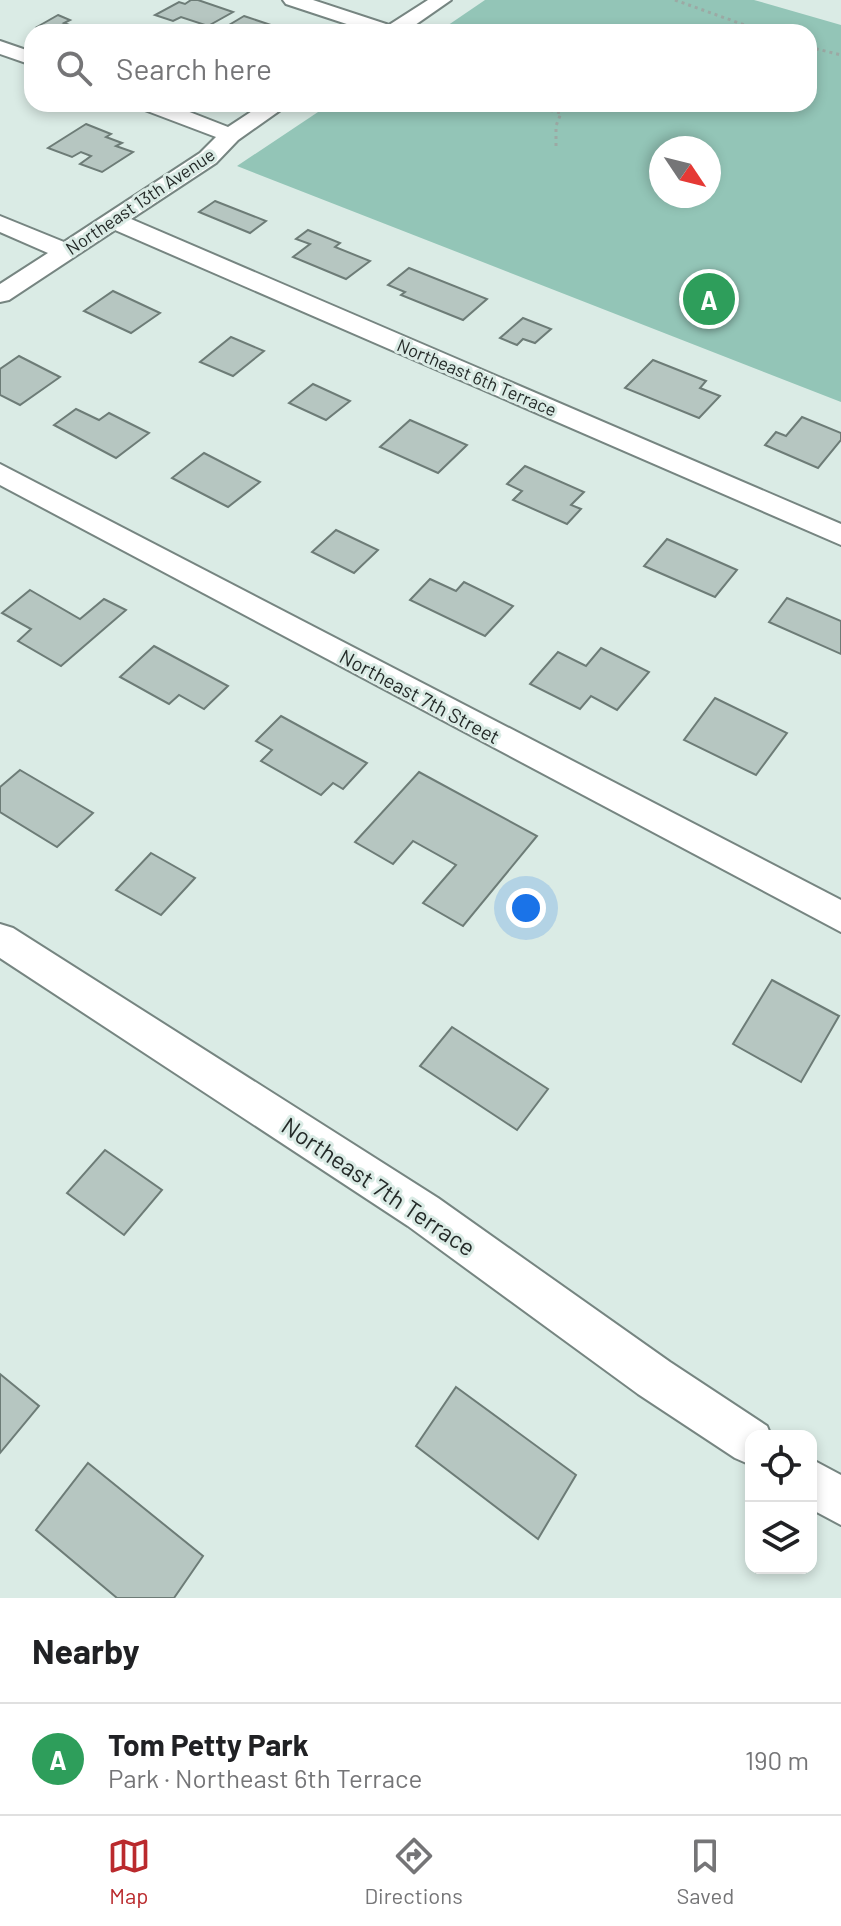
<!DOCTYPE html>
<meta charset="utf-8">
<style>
body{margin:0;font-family:Barlow,sans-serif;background:#f6f6f6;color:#202124}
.controls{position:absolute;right:24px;bottom:24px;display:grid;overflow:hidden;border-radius:16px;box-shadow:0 4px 12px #0003}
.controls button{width:72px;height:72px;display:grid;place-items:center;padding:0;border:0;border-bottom:2px solid #e0e0e0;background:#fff;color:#202124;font:40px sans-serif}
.compass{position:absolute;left:649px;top:136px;width:72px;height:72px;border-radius:50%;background:#fff;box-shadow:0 4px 12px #0003;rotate:125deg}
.you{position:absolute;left:526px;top:908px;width:28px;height:28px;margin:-20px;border:6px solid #fff;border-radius:50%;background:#1a73e8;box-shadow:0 0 0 12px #1a73e833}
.badge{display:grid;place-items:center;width:52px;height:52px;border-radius:50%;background:#ba2a2d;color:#fff;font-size:26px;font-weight:700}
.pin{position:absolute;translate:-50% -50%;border:4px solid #fff;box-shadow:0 2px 8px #0006}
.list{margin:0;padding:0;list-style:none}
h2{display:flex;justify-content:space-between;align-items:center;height:104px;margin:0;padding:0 32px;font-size:34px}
h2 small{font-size:26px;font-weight:400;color:#757577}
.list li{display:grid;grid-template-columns:52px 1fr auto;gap:24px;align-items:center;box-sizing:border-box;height:112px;padding:0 32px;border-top:2px solid #e0e0e0}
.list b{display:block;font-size:30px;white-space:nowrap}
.list p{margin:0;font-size:26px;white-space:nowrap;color:#757577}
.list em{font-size:26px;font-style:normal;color:#757577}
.icon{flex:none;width:44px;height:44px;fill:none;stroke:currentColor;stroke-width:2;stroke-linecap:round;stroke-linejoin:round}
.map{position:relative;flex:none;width:841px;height:1598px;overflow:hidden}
.search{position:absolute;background:#fff;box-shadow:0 4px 12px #0003;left:24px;right:24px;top:24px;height:88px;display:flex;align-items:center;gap:20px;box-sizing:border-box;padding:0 28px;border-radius:24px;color:#757577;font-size:30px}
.sheet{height:216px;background:#fff}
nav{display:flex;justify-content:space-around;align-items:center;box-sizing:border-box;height:112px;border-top:2px solid #e0e0e0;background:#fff;font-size:22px;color:#757577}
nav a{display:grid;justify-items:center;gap:4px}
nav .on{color:#ba2a2d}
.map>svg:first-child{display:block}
</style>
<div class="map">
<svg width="841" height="1598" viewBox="0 0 841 1598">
<rect width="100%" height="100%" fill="#daebe5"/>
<path fill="#93c5b7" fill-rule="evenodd" d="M 485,0 L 754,0 L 841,25 L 841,402 L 237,166 L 330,104 L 809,104 L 809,32 L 438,32 ZM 709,148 L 709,196 L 661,196 L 661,148 Z"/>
<g fill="#b6c6c1" stroke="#6d7c77" stroke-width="2">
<path d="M 191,0 L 198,0 L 233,12 L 208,26 L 181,17 L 173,21 L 155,15 L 179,2 L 185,4 Z"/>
<path d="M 58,15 L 70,20 L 64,23 L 88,32 L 41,32 L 45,30 L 37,27 Z"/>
<path d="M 244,16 L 277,27 L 269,32 L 235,32 L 224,28 Z"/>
<path d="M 86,124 L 111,134 L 106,137 L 122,143 L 116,146 L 133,152 L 102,172 L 80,164 L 91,156 L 81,152 L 72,157 L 48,148 Z"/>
<path d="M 215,201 L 266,221 L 250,233 L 199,212 Z"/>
<path d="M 308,230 L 340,243 L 335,247 L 370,261 L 346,279 L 293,257 L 310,244 L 296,239 Z"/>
<path d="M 409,268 L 487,299 L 463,320 L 401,295 L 405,292 L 388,285 Z"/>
<path d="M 113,291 L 160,313 L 131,333 L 84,311 Z"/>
<path d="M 523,318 L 551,329 L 535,343 L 523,339 L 517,345 L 500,338 Z"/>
<path d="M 231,337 L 264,351 L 233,376 L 200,362 Z"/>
<path d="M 19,356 L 60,377 L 20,405 L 0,395 L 0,369 Z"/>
<path d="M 653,360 L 706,381 L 700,388 L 720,396 L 699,418 L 625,388 Z"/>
<path d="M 313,384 L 350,401 L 326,420 L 289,403 Z"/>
<path d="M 76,409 L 99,420 L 109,413 L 149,433 L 116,458 L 54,425 Z"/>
<path d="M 802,417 L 841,433 L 841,440 L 818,468 L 765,445 L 776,432 L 786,436 Z"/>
<path d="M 410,420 L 467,445 L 438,473 L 380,447 Z"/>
<path d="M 204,453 L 260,482 L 228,507 L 172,478 Z"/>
<path d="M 525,466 L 584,492 L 571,505 L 581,509 L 567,524 L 513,500 L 522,491 L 507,484 Z"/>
<path d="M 336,530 L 378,550 L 354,573 L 312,552 Z"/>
<path d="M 667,539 L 737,570 L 715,597 L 644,566 Z"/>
<path d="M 430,579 L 456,591 L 464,582 L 513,606 L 485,636 L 410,600 Z"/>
<path d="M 30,590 L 80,619 L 104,599 L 126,610 L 61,666 L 18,641 L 31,629 L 2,613 Z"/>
<path d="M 787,598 L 841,621 L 841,654 L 769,622 Z"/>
<path d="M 154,646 L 228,686 L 204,709 L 179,695 L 169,704 L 120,677 Z"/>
<path d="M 601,648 L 649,672 L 617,710 L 591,696 L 580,709 L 530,684 L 558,652 L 586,666 Z"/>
<path d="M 715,698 L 787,733 L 756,775 L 684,740 Z"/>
<path d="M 281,716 L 367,763 L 343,789 L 333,783 L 321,795 L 261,761 L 272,750 L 256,741 Z"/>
<path d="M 20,770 L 93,813 L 57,847 L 0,812 L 0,787 Z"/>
<path d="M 419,772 L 537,836 L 463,926 L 423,903 L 456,865 L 413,841 L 393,864 L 355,842 Z"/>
<path d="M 151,853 L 195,878 L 161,915 L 116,890 Z"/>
<path d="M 772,980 L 839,1016 L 801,1082 L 733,1044 Z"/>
<path d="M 452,1027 L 548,1089 L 517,1130 L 420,1066 Z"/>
<path d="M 105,1150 L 162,1190 L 124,1235 L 67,1193 Z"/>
<path d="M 0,1374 L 39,1406 L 0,1453 Z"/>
<path d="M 456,1387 L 576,1475 L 538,1539 L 416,1446 Z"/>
<path d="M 88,1463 L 203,1556 L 174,1598 L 117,1598 L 36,1530 Z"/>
</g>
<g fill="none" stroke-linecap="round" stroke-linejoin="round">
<g stroke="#768581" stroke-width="4">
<g id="street">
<path d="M 283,0 L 313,0 L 389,25 L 428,0 L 451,0 L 405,32 L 371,32 L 286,4 Z"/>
<path d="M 0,41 L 32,52 L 32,65 L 0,54 Z"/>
<path d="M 139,104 L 169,104 L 228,127 L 263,104 L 289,104 L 238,140 L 216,163 L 131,219 L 841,524 L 841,545 L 115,230 L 9,300 L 0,302 L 0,284 L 48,253 L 0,232 L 0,216 L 64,242 L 200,153 L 216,137 L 142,109 Z"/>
<path d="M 0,464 L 841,900 L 841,932 L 0,485 Z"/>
<path d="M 0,924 L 13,928 L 438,1198 L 670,1362 L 767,1426 L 771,1436 L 751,1436 L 751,1465 L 735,1458 L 638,1394 L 408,1226 L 0,958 Z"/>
<path d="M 811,1459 L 841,1475 L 841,1525 L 811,1509 Z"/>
</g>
</g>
<g stroke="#9ca9a4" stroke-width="3" stroke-dasharray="3 4" stroke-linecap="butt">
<path d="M 675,0 L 764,32"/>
<path d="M 809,47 L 841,55"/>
<path d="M 523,104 L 561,113 L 556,126 L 556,149"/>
</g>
<use href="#street" fill="#fff" fill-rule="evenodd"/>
</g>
<g text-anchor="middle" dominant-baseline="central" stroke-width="6" stroke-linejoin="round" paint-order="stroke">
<g font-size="18" fill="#242a28" stroke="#daebe5">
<text transform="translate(140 201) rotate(-34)">Northeast 13th Avenue</text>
<text transform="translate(477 377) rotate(23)">Northeast 6th Terrace</text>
</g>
<g font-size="20" fill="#242a28" stroke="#daebe5">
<text transform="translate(420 696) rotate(28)">Northeast 7th Street</text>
</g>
<g font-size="24" fill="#242a28" stroke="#daebe5">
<text transform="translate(379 1186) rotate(34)">Northeast 7th Terrace</text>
</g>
</g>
</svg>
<div class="controls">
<button><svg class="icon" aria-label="locate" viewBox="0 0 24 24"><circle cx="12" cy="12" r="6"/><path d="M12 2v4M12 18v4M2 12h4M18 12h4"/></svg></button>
<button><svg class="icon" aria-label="layers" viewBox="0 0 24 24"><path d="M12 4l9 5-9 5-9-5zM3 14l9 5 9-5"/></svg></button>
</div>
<svg class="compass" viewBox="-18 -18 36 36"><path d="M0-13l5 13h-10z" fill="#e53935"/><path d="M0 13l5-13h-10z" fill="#757577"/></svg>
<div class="you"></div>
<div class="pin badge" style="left:709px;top:299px;background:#2e9e5b">A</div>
<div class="search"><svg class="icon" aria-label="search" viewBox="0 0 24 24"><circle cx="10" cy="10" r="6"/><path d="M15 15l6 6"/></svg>Search here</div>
</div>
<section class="sheet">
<h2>Nearby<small></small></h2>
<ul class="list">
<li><span class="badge" style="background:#2e9e5b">A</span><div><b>Tom Petty Park</b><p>Park · Northeast 6th Terrace</p></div><em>190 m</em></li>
</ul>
</section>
<nav>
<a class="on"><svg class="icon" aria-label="map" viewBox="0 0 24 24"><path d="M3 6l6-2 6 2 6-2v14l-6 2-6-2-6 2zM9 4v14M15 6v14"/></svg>Map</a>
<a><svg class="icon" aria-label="directions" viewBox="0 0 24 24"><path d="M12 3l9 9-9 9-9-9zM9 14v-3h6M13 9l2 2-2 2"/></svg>Directions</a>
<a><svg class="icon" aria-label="saved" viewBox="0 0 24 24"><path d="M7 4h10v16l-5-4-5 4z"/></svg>Saved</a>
</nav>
